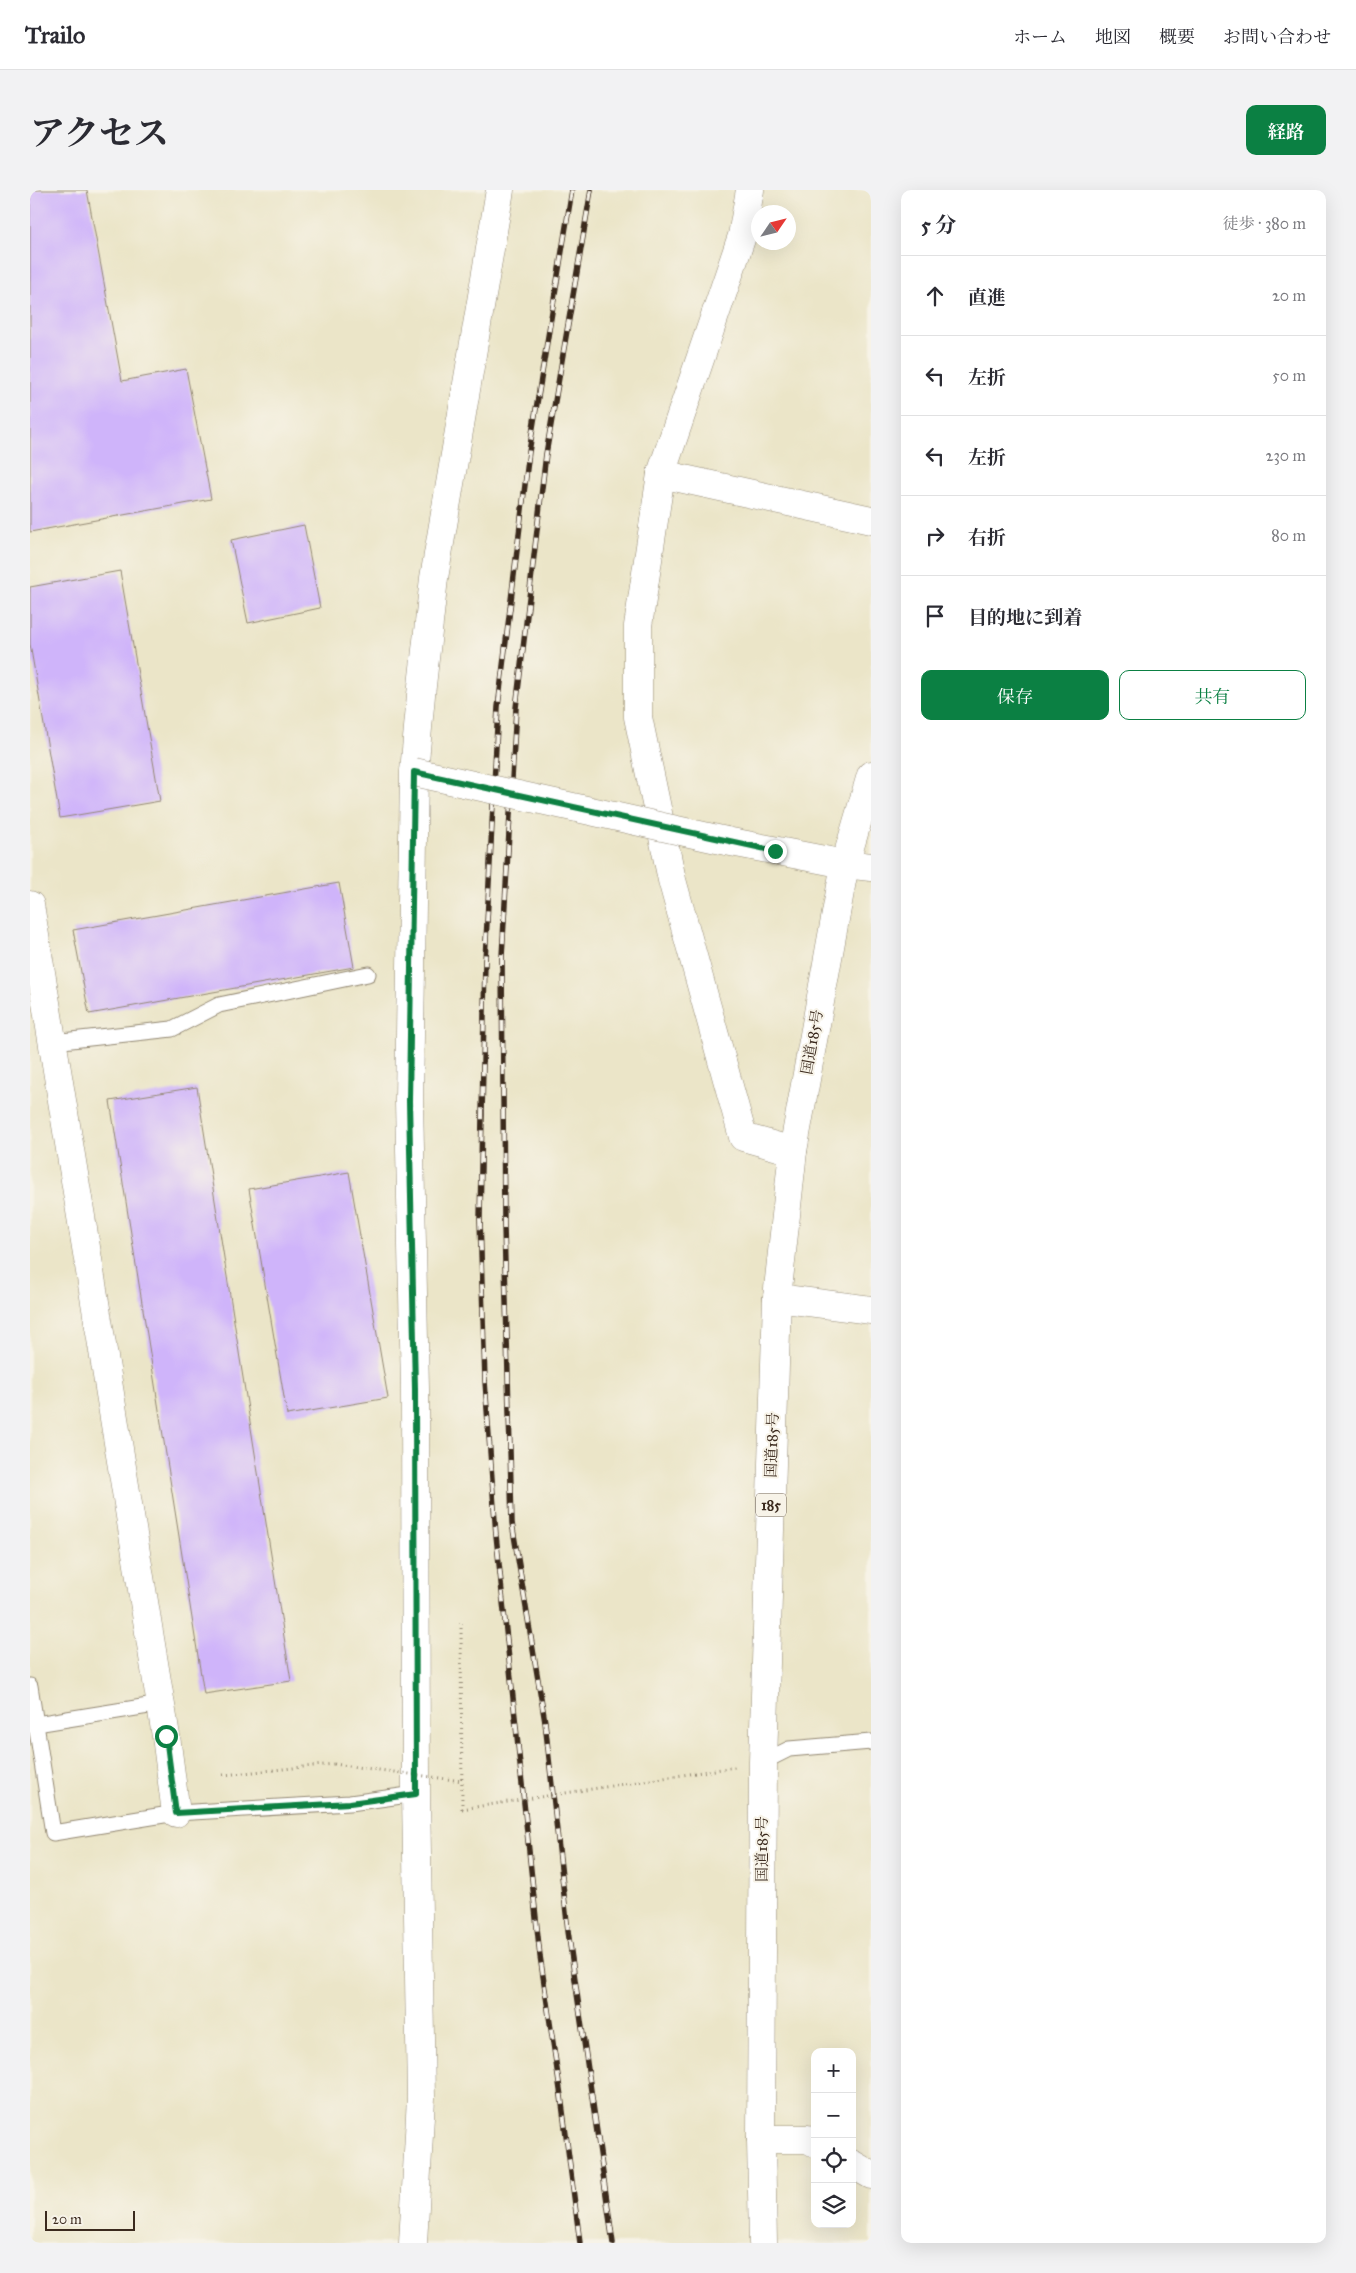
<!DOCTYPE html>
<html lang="ja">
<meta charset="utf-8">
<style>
body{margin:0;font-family:"IM FELL Great Primer","Noto Serif JP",serif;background:#f2f2f3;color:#2b2b33}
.controls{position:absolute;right:15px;bottom:15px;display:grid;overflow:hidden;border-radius:10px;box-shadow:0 5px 20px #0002}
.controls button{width:45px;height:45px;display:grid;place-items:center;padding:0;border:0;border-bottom:1px solid #e1e1e2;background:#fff;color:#2b2b33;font:25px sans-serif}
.compass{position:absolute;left:721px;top:15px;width:45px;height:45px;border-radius:50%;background:#fff;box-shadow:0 5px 20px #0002;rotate:55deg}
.scale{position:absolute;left:15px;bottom:12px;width:90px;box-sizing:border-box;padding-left:5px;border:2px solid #3b2a1e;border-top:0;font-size:14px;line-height:18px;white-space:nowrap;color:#3b2a1e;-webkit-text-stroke:4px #f7f3e8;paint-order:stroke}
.stop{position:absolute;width:15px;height:15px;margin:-11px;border:4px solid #0b8043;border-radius:50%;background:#fff}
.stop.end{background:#0b8043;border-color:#fff;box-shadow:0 1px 5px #0008}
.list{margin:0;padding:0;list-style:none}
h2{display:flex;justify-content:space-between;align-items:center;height:65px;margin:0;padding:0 20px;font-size:21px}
h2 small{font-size:16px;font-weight:400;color:#7c7c81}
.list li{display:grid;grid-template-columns:32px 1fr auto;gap:15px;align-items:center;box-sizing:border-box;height:80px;padding:0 20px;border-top:1px solid #e1e1e2}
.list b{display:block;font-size:19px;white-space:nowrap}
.list em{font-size:16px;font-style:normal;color:#7c7c81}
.actions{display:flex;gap:10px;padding:15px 20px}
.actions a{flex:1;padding:11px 0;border:1px solid #0b8043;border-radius:10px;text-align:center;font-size:18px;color:#0b8043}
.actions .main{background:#0b8043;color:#fff}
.icon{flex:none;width:28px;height:28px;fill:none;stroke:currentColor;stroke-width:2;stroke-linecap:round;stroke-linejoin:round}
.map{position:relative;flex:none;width:841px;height:2053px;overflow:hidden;border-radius:10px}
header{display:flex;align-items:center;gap:30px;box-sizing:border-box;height:70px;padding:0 25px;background:#fff;border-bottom:1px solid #e1e1e2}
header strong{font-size:24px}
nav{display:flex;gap:28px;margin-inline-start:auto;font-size:18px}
.intro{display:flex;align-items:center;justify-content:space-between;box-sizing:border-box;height:120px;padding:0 30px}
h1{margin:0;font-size:35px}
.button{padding:12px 22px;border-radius:10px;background:#0b8043;color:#fff;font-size:18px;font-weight:700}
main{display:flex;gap:30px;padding:0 30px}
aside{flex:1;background:#fff;border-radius:10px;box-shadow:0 5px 20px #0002}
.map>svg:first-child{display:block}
</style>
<header>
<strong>Trailo</strong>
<nav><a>ホーム</a><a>地図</a><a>概要</a><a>お問い合わせ</a></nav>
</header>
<div class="intro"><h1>アクセス</h1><a class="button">経路</a></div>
<main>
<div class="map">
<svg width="841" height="2053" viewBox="0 0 841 2053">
<rect width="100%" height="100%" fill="#f7f3e8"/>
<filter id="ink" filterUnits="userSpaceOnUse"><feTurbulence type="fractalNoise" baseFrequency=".02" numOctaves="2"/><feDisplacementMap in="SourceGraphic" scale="10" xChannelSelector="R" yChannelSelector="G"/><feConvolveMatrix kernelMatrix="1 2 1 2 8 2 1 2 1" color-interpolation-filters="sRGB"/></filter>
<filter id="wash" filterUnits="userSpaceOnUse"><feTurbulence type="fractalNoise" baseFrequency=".0096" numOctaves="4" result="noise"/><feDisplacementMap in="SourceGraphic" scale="20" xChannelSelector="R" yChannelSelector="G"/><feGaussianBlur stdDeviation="1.12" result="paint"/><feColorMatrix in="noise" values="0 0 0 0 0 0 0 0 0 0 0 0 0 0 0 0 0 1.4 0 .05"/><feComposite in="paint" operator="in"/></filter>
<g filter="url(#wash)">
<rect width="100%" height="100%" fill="#ebe5c8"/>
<g id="blocks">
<g fill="#cfb4fa">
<path d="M 0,0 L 57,0 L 92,191 L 156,179 L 181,309 L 0,342 Z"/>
<path d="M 274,335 L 290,418 L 218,433 L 201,350 Z"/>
<path d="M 90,381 L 130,611 L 30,628 L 0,454 L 0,397 Z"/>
<path d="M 309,693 L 324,777 L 59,824 L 43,740 Z"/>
<path d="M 167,897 L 261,1491 L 174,1504 L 80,911 Z"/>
<path d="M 319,982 L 358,1208 L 257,1225 L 219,999 Z"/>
</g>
</g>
</g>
<g filter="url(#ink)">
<use href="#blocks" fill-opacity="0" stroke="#938873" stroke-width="1"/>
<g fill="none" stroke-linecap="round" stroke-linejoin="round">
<g stroke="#938873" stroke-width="17">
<g id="lane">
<path d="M 23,852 L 142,839 L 189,815 L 338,784"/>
<path d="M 0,1496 L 23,1643 L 146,1623 L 320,1613 L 386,1604"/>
<path d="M 0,1535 L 131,1514"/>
<path d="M 733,1572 L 759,1559 L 841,1552"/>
</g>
</g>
<g stroke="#938873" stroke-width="29">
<g id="street">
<path d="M 720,0 L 712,46 L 631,284 L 608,436 L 608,527 L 642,690 L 713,947 L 763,961"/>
<path d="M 631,284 L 841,330"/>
<path d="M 747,1108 L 841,1120"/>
<path d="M 731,1949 L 778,1949 L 785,1953"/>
<path d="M 822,1974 L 841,1985"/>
</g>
</g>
<g stroke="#938873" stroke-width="29">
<g id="secondary">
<path d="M 696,651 L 815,674 L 841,677"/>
<path d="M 0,715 L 136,1546 L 146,1623"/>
<path d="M 383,2053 L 391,1908 L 386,1604 L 385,1199 L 379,911 L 384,582 L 391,505 L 404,388 L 470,0"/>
</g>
</g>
<g stroke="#938873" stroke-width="29">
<path id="highway" d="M 733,2053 L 731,1949 L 733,1572 L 747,1108 L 763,961 L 815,674 L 841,585"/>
</g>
<g stroke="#938873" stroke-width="3" stroke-dasharray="1 4" stroke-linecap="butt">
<path d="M 431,1433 L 432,1619"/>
<path d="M 659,1584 L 705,1577"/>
<path d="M 193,1585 L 304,1574"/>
</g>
<use href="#lane" stroke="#fff" stroke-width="15"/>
<use href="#street" stroke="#fff" stroke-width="28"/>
<use href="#secondary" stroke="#fff" stroke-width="28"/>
<use href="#highway" stroke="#fff" stroke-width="28"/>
<g stroke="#3b2a1e" stroke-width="5.5">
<g id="rail">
<path d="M 542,0 L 499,262 L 468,517 L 455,771 L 450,1029 L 455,1191 L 466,1345 L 510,1766 L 531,1906 L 550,2053"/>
<path d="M 561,0 L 516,264 L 486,518 L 472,767 L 474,1036 L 482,1333 L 515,1532 L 538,1741 L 583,2053"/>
</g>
</g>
<use href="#rail" stroke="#f7f3e8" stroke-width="4" stroke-dasharray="11" stroke-linecap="butt"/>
<g stroke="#938873" stroke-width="29" stroke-linecap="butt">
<path id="secondary-bridge" d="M 384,582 L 696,651"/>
</g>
<g stroke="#938873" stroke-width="3" stroke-dasharray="1 4" stroke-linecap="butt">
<path d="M 304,1574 L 432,1591"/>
<path d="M 432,1619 L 659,1584"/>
</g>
<use href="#secondary-bridge" stroke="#fff" stroke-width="28"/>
</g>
</g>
<g fill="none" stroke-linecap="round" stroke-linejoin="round" filter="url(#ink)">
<path stroke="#0b8043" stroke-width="6" d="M 136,1546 L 146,1623 L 320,1613 L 386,1604 L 385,1199 L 379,911 L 384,582 L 745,661"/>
</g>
<g text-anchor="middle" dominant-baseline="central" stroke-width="4" stroke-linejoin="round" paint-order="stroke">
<rect fill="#f7f3e8" stroke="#73665b" stroke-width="1" x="726" y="1303.5" width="30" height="23" rx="4"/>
<g font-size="14" font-weight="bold" fill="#3b2a1e">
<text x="741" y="1315">185</text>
</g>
<g font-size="15" fill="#3b2a1e" stroke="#f7f3e8">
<text transform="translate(782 852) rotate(-80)">国道185号</text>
<text transform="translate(742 1255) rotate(-88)">国道185号</text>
<text transform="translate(732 1659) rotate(-90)">国道185号</text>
</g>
</g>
</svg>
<div class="controls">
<button>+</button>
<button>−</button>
<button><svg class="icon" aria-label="locate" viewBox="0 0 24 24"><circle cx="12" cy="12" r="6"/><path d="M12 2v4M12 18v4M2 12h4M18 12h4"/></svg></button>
<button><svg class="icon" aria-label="layers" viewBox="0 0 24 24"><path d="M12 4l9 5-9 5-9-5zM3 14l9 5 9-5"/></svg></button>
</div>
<svg class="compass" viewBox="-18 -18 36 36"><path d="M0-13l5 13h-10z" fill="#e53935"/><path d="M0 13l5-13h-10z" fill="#7c7c81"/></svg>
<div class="scale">20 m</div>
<div class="stop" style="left:136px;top:1546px"></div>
<div class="stop end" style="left:745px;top:661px"></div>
</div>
<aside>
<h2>5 分<small>徒歩 · 380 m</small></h2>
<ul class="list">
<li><svg class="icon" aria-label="ahead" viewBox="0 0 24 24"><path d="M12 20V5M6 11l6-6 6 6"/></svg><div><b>直進</b></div><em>20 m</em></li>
<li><svg class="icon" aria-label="left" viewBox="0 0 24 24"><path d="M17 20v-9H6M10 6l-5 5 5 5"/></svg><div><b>左折</b></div><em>50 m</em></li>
<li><svg class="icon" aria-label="left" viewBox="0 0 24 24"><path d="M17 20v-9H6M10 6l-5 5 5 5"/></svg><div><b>左折</b></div><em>230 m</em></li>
<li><svg class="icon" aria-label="right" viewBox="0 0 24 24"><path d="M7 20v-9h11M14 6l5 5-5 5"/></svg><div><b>右折</b></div><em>80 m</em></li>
<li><svg class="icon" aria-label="arrive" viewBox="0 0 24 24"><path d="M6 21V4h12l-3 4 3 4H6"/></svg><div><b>目的地に到着</b></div></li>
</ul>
<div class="actions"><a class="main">保存</a><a>共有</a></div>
</aside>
</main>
